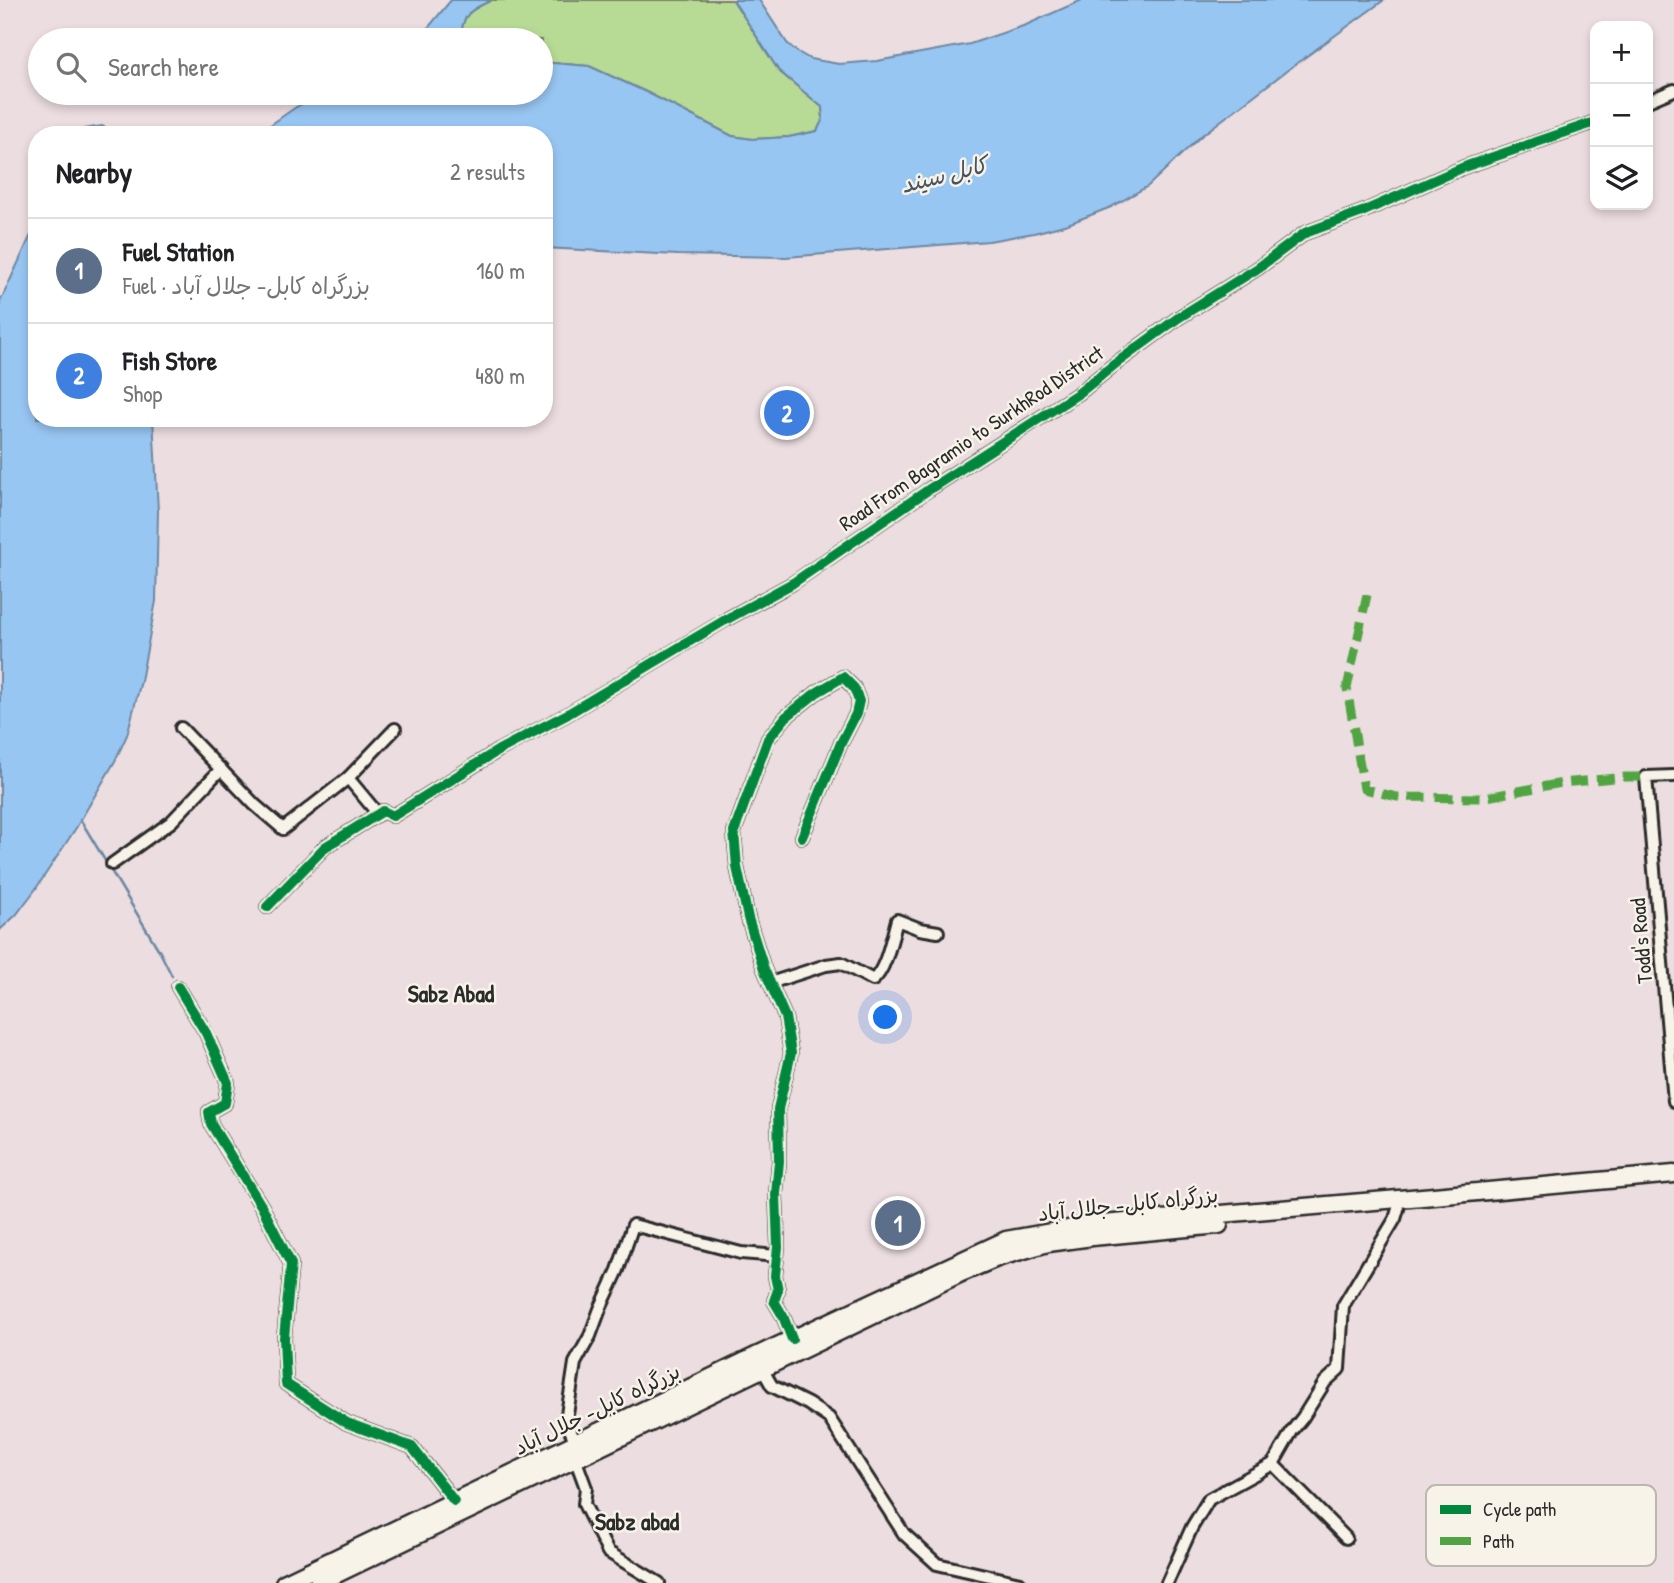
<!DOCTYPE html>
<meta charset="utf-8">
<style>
body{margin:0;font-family:"Patrick Hand","Playpen Sans Arabic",sans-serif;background:#f2f2f2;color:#202124}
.controls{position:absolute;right:21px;top:21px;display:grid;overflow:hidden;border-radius:14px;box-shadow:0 4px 10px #0003}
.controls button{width:63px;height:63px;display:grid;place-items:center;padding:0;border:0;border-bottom:2px solid #e0e0e0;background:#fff;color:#202124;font:35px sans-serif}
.you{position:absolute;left:886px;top:1018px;width:24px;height:24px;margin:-18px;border:5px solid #fff;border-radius:50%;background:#1a73e8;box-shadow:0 0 0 10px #1a73e833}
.badge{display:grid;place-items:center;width:46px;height:46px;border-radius:50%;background:#d93025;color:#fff;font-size:23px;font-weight:700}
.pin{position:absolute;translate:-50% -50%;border:4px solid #fff;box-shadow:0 2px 7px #0006}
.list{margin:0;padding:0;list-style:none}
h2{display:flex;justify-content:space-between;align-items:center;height:91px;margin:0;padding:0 28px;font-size:30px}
h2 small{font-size:23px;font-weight:400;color:#757577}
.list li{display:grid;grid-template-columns:46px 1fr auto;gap:21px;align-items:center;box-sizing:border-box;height:105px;padding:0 28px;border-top:2px solid #e0e0e0}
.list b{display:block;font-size:26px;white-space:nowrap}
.list p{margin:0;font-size:23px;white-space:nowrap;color:#757577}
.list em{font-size:23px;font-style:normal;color:#757577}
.icon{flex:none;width:38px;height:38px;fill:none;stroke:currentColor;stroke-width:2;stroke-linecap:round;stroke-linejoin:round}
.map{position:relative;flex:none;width:1674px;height:1583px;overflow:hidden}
.search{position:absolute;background:#fff;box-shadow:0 4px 10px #0003;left:28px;top:28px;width:525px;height:77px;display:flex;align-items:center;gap:18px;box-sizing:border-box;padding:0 24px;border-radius:38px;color:#757577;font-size:26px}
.panel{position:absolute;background:#fff;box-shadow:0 4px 10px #0003;left:28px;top:126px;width:525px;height:301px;border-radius:28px}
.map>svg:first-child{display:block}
</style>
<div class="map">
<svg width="1674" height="1583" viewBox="0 0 1674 1583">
<rect width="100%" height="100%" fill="#ecdde0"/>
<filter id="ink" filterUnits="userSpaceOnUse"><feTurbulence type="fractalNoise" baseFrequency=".0143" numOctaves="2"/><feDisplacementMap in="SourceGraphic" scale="14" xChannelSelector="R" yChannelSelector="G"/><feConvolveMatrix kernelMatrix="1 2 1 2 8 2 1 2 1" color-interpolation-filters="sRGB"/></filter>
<g filter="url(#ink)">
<path fill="#b7da94" stroke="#718260" stroke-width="2" d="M 492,0 L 733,0 L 779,71 L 822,107 L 823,119 L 817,131 L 789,137 L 752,139 L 732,136 L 646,92 L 589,66 L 541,62 L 541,40 L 461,40 C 461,14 470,10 492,0 Z"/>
<g fill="#98c6f2" stroke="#6c88a2" stroke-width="2">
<path d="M 451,0 L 492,0 C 470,10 461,14 461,40 L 415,40 L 428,28 Z"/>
<path d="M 733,0 L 759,0 L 787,43 L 796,51 L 810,59 L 839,64 L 877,61 L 970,44 L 1026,25 L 1082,0 L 1384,0 L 1289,69 L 1201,136 L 1148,186 L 1111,207 L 1068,224 L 1034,233 L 989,241 L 786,257 L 678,255 L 544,248 L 544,135 L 256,135 L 296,107 L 322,93 L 541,93 L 541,62 L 589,66 L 646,92 L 732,136 L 752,139 L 789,137 L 817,131 L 823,119 L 822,107 L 779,71 Z"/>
<path d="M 102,126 L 110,130 L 113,135 L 73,135 L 84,129 Z"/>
<path d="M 37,222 L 37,418 L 153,418 L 158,511 L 156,601 L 141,681 L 127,735 L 115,761 L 76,828 L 35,890 L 16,915 L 0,930 L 0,302 Z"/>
</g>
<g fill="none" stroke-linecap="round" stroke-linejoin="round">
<path stroke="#6c88a2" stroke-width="2.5" d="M 80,819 L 160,952 L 172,976"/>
<g stroke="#2b2b2b" stroke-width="16">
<g id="minor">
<path d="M 1648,101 L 1674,90"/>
<path d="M 181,728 L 255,805 L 283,829 L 348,778 L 395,729"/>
<path d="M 1674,776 L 1646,777 L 1674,1101"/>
<path d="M 348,778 L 378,814"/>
<path d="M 112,864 L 171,822 L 221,769"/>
<path d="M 267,907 L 325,847 L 383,811 L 393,816 L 499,750 L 566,715 L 727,619 L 793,583 L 928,490 L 1079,393 L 1115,364 L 1178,318 L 1258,268 L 1305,233 L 1362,212 L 1464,167 L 1595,122"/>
<path d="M 770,983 L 826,965 L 841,963 L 873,980 C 886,970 892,937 897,920 L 920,929 L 938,932"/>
<path d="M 178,987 L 206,1033 L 228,1083 L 225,1103 L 209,1112 L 211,1124 L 262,1207 L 291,1264 L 284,1338 L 286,1384 L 347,1423 L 412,1447 L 454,1501"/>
<path d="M 792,1339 L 783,1316 L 774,1301 L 778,1290 L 775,1276 L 778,1247 L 776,1194 L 779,1161 L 778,1109 L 791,1053 L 785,1017 L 764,969 L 748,918 L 737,867 L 734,832 L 768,739 L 786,717 L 816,693 L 843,677 L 854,688 L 859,701 L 856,714 L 841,743 L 802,837"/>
<path d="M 760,1365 L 772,1386 L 808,1404 L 829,1418 L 904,1534 L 937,1564 L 1020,1583"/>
<path d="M 576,1443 L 566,1421 L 575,1363 L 590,1336 L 600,1309 L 618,1270 L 633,1225 L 741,1253 L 777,1256"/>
<path d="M 575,1458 L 586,1488 L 584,1504 L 608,1552 L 659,1583"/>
<path d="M 1273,1464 L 1346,1538"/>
<path d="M 1167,1583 L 1192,1527 L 1209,1499 L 1273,1464 L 1292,1431 L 1303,1417 L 1325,1382 L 1339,1369 L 1343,1306 L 1395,1219 L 1398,1209"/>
</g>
</g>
<g stroke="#2b2b2b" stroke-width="21">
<g id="highway">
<path d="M 284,1583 L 756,1356 L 1006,1240 L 1091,1225 L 1434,1196 L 1674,1174"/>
<path d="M 318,1583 L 959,1274 L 997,1258 L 1048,1243 L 1092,1237 L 1219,1225"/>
</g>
</g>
<use href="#minor" stroke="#f7f3e8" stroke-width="10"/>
<use href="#highway" stroke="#f7f3e8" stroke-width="16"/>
<path stroke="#51a443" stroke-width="9" stroke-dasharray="18 9" stroke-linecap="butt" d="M 1367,595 L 1347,688 L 1364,789 L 1397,797 L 1481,798 L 1562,783 L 1626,777 L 1646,777"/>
<g stroke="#f7f3e8" stroke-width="15">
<g id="cycleway">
<path d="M 267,907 L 325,847 L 383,811 L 393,816 L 499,750 L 566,715 L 727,619 L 793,583 L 928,490 L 1079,393 L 1115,364 L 1178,318 L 1258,268 L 1305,233 L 1362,212 L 1464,167 L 1595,122"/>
<path d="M 178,987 L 206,1033 L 228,1083 L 225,1103 L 209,1112 L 211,1124 L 262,1207 L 291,1264 L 284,1338 L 286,1384 L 347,1423 L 412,1447 L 454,1501"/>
<path d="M 792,1339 L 783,1316 L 774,1301 L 778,1290 L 775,1276 L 778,1247 L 776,1194 L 779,1161 L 778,1109 L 791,1053 L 785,1017 L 764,969 L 748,918 L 737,867 L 734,832 L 768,739 L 786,717 L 816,693 L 843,677 L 854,688 L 859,701 L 856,714 L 841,743 L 802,837"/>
</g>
</g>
<use href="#cycleway" stroke="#00873e" stroke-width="10"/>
</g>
</g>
<g text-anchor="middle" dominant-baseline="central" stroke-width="5" stroke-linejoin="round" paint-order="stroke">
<g font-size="21" fill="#2b2b2b" stroke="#f7f3e8">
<text transform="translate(971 438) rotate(-34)">Road From Bagramio to SurkhRod District</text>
<text transform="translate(1641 941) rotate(-95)">Todd's Road</text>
<text transform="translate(1128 1204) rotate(-6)">بزرگراه کابل- جلال آباد</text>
<text transform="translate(597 1409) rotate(-26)">بزرگراه کابل- جلال آباد</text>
</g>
<g font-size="23" font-style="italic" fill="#46525d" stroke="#f7f3e8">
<text transform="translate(944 174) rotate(-14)">کابل سيند</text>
</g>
<g font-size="24" font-weight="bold" fill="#2b2b2b" stroke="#f7f3e8">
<text x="451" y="993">Sabz Abad</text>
<text x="637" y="1521">Sabz abad</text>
</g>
</g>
<rect x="1426" y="1485" width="230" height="81" rx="10" fill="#f7f3e8" stroke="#bab7af" stroke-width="2"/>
<rect x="1440" y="1505" width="31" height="9" fill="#00873e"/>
<rect x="1440" y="1537" width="31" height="8" fill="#51a443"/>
<g font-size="19" fill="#2b2b2b">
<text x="1483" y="1516">Cycle path</text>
<text x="1483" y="1548">Path</text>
</g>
</svg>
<div class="controls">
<button>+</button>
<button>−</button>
<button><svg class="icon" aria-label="layers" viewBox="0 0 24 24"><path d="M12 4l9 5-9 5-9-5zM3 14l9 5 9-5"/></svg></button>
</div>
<div class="you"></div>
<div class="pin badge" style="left:898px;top:1223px;background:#5c6f8a">1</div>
<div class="pin badge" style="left:787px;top:413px;background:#3f7fe0">2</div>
<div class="search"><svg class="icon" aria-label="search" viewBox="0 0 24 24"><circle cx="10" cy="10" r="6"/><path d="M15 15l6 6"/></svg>Search here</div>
<section class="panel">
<h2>Nearby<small>2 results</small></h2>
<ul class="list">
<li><span class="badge" style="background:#5c6f8a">1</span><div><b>Fuel Station</b><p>Fuel · بزرگراه کابل- جلال آباد</p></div><em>160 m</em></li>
<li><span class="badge" style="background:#3f7fe0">2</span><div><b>Fish Store</b><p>Shop</p></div><em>480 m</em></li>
</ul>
</section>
</div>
